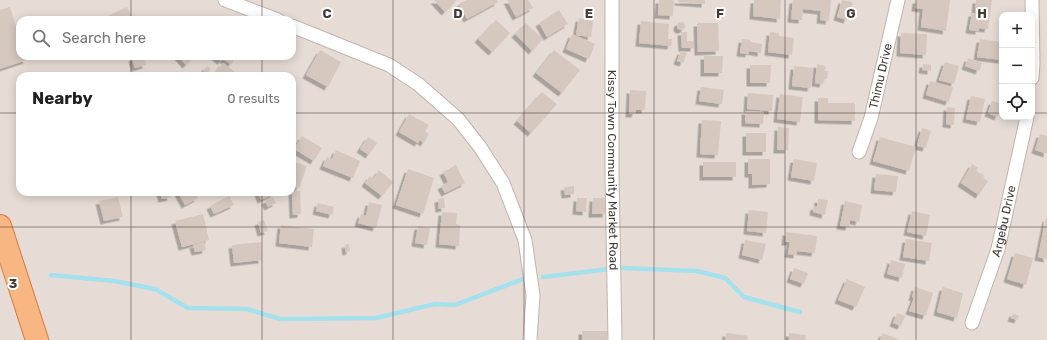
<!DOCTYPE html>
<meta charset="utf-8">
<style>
body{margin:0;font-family:Rubik,sans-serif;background:#f6f6f6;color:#222}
.controls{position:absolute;right:12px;top:12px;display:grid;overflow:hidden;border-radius:8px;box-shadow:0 2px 10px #0003}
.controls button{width:36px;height:36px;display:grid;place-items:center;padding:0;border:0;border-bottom:1px solid #e0e0e0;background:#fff;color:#222;font:20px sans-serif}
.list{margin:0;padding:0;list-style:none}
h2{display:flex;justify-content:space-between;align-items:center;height:52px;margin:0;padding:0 16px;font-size:17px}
h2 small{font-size:13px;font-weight:400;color:#767676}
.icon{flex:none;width:22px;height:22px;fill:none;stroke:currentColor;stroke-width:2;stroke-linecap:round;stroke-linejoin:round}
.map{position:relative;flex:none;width:1047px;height:340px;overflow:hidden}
.search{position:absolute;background:#fff;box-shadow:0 2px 10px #0003;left:16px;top:16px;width:280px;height:44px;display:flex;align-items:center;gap:10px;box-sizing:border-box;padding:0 14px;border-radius:12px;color:#767676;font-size:15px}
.panel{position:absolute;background:#fff;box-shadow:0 2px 10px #0003;left:16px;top:72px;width:280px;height:124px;border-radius:12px}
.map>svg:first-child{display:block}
</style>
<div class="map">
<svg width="1047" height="340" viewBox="0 0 1047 340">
<defs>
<filter id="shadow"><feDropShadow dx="-3.5" dy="3.5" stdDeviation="0" flood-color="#0004"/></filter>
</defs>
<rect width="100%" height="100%" fill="#f2ece6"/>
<path fill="#e6dcd5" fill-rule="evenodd" d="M 0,0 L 1047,0 L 1047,340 L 0,340 ZM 1002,15 L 1032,15 L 1032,117 L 1002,117 ZM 20,20 L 292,20 L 292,56 L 20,56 ZM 20,76 L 292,76 L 292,192 L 20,192 Z"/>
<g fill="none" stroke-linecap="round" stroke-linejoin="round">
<g stroke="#a5e0ed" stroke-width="4.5">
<path d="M 622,268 L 697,271 L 725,278 L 744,297 L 800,312"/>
<path d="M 51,275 L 114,281 L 155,289 L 188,308 L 247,309 L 280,319 L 376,318 L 435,304 L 455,305 L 523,279"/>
<path d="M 543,277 L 609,269"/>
</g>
</g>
<g fill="#d6c8bf" filter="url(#shadow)">
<path d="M 434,0 L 457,0 L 445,12 Z"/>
<path d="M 466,0 L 497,0 L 498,2 L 467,19 L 459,4 Z"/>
<path d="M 507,0 L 528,0 L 533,8 L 516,17 Z"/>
<path d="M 659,0 L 674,0 L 673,16 L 658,15 Z"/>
<path d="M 678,0 L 705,0 L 705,4 L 678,2 Z"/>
<path d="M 754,0 L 781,0 L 780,19 L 753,16 Z"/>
<path d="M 793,0 L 831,0 L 829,21 L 820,20 L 821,11 L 803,9 L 802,20 L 791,19 Z"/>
<path d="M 842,0 L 853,2 L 847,20 L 837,17 Z"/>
<path d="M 916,0 L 950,0 L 946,31 L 921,27 L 923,9 L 915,8 Z"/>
<path d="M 976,0 L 992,0 L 988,29 L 979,28 L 979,31 L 969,30 L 972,13 L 975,13 Z"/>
<path d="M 10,7 L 20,39 L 20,56 L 25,56 L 27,60 L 0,69 L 0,10 Z"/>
<path d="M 127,7 L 132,17 L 124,20 L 106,20 L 105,17 Z"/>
<path d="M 559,10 L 568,24 L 547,37 L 539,23 Z"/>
<path d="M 579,18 L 593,21 L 591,37 L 576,35 Z"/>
<path d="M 496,20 L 510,33 L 492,52 L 478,39 Z"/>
<path d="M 641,21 L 669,24 L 668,39 L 672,39 L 671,46 L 639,43 Z"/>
<circle cx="681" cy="26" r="4"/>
<path d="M 526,23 L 543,39 L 532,51 L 515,34 Z"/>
<path d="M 697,23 L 718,23 L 719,51 L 698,52 Z"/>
<path d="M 681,32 L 687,32 L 687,41 L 694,41 L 694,48 L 682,48 Z"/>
<path d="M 770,32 L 779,33 L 779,36 L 794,38 L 792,55 L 768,52 Z"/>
<path d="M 901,33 L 927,34 L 926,55 L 900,53 Z"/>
<path d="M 572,34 L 595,44 L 589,59 L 566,49 Z"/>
<path d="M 742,39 L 750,40 L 750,42 L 762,44 L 761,53 L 749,51 L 749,54 L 740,53 Z"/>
<path d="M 980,39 L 1002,42 L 1002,60 L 977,57 Z"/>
<path d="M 320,50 L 341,62 L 328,87 L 306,75 Z"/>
<path d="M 554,50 L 580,70 L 562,93 L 536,73 Z"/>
<path d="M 681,51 L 687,53 L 683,63 L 677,61 Z"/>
<path d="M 139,56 L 144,56 L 146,65 L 135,68 L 132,58 Z"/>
<path d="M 178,56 L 195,56 L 186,65 Z"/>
<path d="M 214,56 L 237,56 L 231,64 L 223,59 L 221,61 Z"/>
<path d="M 704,56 L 723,56 L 722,73 L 704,73 Z"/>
<path d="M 968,58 L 982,63 L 979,71 L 965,66 Z"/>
<path d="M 945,62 L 959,66 L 954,84 L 939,80 Z"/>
<path d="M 223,63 L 234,71 L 230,76 L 210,76 L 213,73 L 214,74 Z"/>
<path d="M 817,64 L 826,66 L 825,71 L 828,71 L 827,79 L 824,79 L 823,84 L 815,83 Z"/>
<path d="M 923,64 L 931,65 L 931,71 L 922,70 Z"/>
<path d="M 750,65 L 771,65 L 770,83 L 750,83 Z"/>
<path d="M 207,66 L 211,68 L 207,74 L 203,71 Z"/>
<path d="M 794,66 L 813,68 L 811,88 L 792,86 Z"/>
<path d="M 930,81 L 953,87 L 949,102 L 926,95 Z"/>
<path d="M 701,87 L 724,90 L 722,104 L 699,101 Z"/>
<path d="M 630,90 L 646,91 L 645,110 L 636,110 L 635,114 L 629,114 Z"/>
<path d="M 542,92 L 557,104 L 531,133 L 517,121 Z"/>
<path d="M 748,93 L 773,95 L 772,111 L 747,109 Z"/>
<path d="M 780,94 L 803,97 L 800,122 L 777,119 Z"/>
<path d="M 971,96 L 985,99 L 980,122 L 966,119 Z"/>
<path d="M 818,98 L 828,98 L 828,103 L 855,103 L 855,121 L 818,120 Z"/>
<path d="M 992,101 L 1002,104 L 998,117 L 988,113 Z"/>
<path d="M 947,107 L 955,108 L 954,125 L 946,124 Z"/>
<path d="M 745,111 L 764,112 L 763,124 L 745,123 Z"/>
<path d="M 409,114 L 429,125 L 425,131 L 429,134 L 424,143 L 420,140 L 418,143 L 399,132 Z"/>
<path d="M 702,120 L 721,121 L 718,155 L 700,154 Z"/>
<path d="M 778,127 L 789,128 L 788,150 L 777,150 Z"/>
<path d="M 922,128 L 931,131 L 926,148 L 917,146 Z"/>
<rect x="746" y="133" width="20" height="19"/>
<path d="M 1040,134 L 1047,136 L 1047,154 L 1035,150 Z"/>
<path d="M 302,136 L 322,148 L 314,161 L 294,149 Z"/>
<path d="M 368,137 L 377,143 L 369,155 L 360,149 Z"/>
<path d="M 880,137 L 916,147 L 909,171 L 873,161 Z"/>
<path d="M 336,150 L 360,161 L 353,178 L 323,166 L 327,157 L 332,159 Z"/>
<path d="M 748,159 L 770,159 L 770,184 L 752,185 L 752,174 L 748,174 Z"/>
<path d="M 794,159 L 817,163 L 814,181 L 791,177 Z"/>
<path d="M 292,161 L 307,166 L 299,188 L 292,185 Z"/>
<rect x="703" y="162" width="33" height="15"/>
<path d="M 972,164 L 978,168 L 976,171 L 985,176 L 983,178 L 988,181 L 979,195 L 961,183 Z"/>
<path d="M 456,165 L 465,183 L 445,193 L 441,186 L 448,182 L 443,172 Z"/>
<path d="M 408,169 L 434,178 L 423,214 L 396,205 Z"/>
<path d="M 379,170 L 393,182 L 382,196 L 365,183 L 370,176 L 373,179 Z"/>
<path d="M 876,174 L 898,176 L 896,192 L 874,190 Z"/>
<path d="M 574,186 L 574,194 L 565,195 L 564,187 Z"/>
<path d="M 292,191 L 300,191 L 301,214 L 293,215 Z"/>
<path d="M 160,192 L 169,192 L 171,197 L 162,199 Z"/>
<path d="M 178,192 L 195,192 L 198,198 L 185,205 Z"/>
<path d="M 258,192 L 273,192 L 274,194 L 261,200 Z"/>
<path d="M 229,196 L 234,205 L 214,214 L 210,206 Z"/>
<path d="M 118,197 L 123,217 L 104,221 L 99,201 Z"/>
<path d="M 273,197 L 276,203 L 268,207 L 265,201 Z"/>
<path d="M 444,198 L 445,208 L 439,209 L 438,199 Z"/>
<path d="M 577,198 L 587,198 L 586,212 L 576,211 Z"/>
<path d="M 593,198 L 607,198 L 606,214 L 592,214 Z"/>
<path d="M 818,199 L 828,200 L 825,215 L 813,212 L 814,206 L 817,207 Z"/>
<path d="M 845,201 L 862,205 L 859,222 L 850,220 L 849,227 L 840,226 Z"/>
<path d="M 369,202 L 382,205 L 376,228 L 358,223 L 361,214 L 366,216 Z"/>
<path d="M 318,203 L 334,207 L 332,215 L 316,211 Z"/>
<path d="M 749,210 L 768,212 L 766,233 L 747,231 Z"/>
<path d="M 912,211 L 930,215 L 926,236 L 907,232 Z"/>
<path d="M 442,212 L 457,213 L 456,224 L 460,225 L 459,246 L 439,244 Z"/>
<path d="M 203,214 L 209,240 L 182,247 L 175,221 Z"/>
<path d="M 1046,218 L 1047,218 L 1047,259 L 1038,257 Z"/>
<path d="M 264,220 L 268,231 L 261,233 L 258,222 Z"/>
<path d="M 281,225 L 314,229 L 312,247 L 279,243 Z"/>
<path d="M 418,226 L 430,228 L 427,245 L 415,243 Z"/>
<path d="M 786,232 L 817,236 L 815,253 L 797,251 L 797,255 L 788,254 L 790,242 L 785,242 Z"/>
<path d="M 906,239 L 932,243 L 929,261 L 903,257 Z"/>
<path d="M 745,240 L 766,244 L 762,260 L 742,255 Z"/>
<path d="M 204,242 L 206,250 L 195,252 L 193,245 Z"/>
<path d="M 261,242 L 262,260 L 234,263 L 232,245 Z"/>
<path d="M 349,244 L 350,251 L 346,252 L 345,245 Z"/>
<path d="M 1015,253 L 1033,258 L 1026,285 L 1007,279 Z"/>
<path d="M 891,260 L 905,264 L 902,278 L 887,274 Z"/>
<path d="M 794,268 L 808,273 L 804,284 L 790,279 Z"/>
<path d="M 847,279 L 865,287 L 856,307 L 838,300 Z"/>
<path d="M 915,287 L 933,293 L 926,316 L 909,311 L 914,298 L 912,297 Z"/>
<path d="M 943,287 L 963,293 L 957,318 L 937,312 Z"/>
<path d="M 897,313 L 905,316 L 901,326 L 893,323 Z"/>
<path d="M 1013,313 L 1019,316 L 1018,320 L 1011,318 Z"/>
<path d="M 582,331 L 608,331 L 607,340 L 582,340 Z"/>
<path d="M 726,333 L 748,336 L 747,340 L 725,340 Z"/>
<path d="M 789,333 L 806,335 L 805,340 L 789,340 Z"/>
<path d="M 883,333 L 900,340 L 880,340 Z"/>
</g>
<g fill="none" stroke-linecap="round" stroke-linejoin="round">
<g stroke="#c0b4ac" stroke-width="15">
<g id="minor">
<path d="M 225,0 L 278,20"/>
<path id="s1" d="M 612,0 L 612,175 L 615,340"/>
<path d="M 292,26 L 389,65 L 418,84 L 458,119 L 480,147 L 503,183 L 525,240 L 533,295 L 530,340"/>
<path d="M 1032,78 L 1033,64 L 1032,0"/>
<path id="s2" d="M 859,152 L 871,118 L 898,0"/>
<path id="s3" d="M 972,323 L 998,249 L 1027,117"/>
</g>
</g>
<g stroke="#d6793d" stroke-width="24">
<path id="trunk" d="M 0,226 L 37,340"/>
</g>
<use href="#minor" stroke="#fff" stroke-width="13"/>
<use href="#trunk" stroke="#f8b782" stroke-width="22"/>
</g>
<path fill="none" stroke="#453b36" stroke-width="1" stroke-opacity="0.55" d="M 131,0 L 131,20M 262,0 L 262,20M 393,0 L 393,340M 524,0 L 524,340M 654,0 L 654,340M 785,0 L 785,340M 916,0 L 916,340M 131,56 L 131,76M 262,56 L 262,76M 0,113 L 20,113M 292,113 L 1002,113M 1032,113 L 1047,113M 131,192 L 131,340M 262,192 L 262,340M 0,227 L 1047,227"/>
<g text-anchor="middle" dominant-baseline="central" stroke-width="4" stroke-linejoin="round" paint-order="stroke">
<g font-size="12" fill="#453b36" stroke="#fff">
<text stroke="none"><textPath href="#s2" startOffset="79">Thimu Drive</textPath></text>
<text stroke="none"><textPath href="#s1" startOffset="170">Kissy Town Community Market Road</textPath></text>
<text stroke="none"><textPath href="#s3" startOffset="107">Argebu Drive</textPath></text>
</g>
</g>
<g font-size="13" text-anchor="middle" font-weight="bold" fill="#453b36" stroke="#fff" stroke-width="4" stroke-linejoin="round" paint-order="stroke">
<text x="327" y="18">C</text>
<text x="458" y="18">D</text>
<text x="589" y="18">E</text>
<text x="720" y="18">F</text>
<text x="851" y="18">G</text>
<text x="982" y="18">H</text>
<text x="13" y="288">3</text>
</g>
</svg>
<div class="controls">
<button>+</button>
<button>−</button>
<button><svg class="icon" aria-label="locate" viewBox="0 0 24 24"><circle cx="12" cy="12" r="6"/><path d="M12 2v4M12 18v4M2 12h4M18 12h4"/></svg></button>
</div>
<div class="search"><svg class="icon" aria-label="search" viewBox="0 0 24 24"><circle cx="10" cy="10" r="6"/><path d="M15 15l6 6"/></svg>Search here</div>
<section class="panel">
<h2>Nearby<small>0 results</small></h2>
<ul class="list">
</ul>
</section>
</div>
